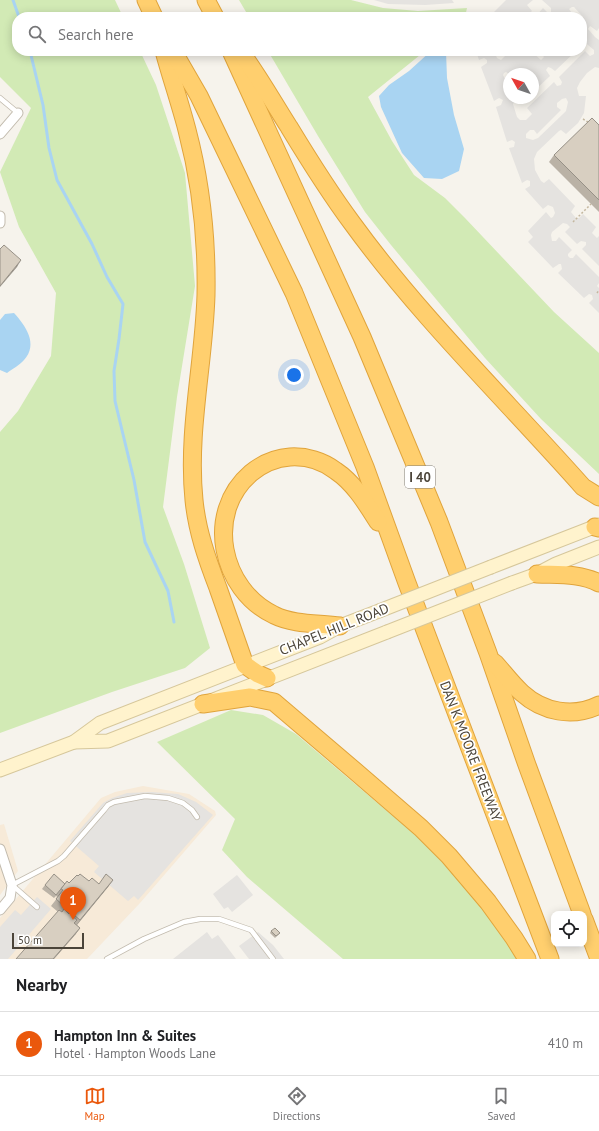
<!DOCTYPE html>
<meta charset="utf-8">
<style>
body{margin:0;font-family:"PT Sans",sans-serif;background:#f6f6f6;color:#202124}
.controls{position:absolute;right:12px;bottom:12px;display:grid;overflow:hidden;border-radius:8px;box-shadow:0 2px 10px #0003}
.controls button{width:36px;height:36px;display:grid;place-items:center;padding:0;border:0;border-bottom:1px solid #e0e0e0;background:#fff;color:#202124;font:20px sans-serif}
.compass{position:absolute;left:503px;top:68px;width:36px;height:36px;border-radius:50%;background:#fff;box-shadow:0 2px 10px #0003;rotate:310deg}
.scale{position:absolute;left:12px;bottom:10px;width:72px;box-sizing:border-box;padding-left:4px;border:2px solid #4b4439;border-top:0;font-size:11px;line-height:14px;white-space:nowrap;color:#4b4439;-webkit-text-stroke:3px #fff;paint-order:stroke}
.you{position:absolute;left:294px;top:375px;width:14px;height:14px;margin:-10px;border:3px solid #fff;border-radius:50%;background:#1a73e8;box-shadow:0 0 0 6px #1a73e833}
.badge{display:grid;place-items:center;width:26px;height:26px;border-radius:50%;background:#ea580c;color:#fff;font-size:13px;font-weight:700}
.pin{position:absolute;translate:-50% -33px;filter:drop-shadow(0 1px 2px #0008)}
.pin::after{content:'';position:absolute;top:21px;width:14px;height:12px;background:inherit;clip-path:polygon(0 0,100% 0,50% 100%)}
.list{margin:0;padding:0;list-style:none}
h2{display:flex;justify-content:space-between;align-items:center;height:52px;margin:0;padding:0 16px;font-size:17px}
h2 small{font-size:13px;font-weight:400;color:#757577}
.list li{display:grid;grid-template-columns:26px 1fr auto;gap:12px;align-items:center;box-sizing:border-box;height:64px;padding:0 16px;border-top:1px solid #e0e0e0}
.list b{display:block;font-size:15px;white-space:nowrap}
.list p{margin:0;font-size:13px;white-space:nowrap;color:#757577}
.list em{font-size:13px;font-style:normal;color:#757577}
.icon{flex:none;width:22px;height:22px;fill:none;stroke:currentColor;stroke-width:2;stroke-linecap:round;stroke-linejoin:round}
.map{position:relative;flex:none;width:599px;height:959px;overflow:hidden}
.search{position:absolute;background:#fff;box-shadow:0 2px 10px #0003;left:12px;right:12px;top:12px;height:44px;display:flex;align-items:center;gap:10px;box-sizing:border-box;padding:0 14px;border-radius:16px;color:#757577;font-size:15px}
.sheet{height:116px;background:#fff}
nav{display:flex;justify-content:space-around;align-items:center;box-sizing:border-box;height:56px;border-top:1px solid #e0e0e0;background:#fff;font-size:11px;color:#757577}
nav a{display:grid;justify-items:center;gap:2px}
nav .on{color:#ea580c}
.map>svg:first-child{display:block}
</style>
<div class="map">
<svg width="599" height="959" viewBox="0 0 599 959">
<rect width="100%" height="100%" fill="#f6f3ec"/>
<g fill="#f7ead8">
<path d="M 143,786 L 189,794 L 215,811 L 216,815 L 140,903 L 87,959 L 0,959 L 0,918 L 101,798 L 115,792 Z"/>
<path d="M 4,824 L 18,871 L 0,895 L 0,825 Z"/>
</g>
<g fill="#d2eab5">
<path d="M 0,0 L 115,0 L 123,17 L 17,17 L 17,51 L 140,51 L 156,85 L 185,173 L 195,286 L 177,397 L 163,507 L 184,564 L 210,648 L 185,668 L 112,692 L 0,733 L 0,432 L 18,411 L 51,356 L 56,293 L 19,227 L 0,172 L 31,108 L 0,77 Z"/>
<path d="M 239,0 L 351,0 L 383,8 L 418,11 L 467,8 L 465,17 L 249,17 Z"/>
<path d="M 268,51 L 425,51 L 368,97 L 392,141 L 414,175 L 445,198 L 465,218 L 554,312 L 599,353 L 599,474 L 541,419 L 485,358 L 391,245 L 365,212 L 318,136 Z"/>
<path d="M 231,710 L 263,715 L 296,734 L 426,844 L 476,900 L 518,959 L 343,959 L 247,877 L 222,850 L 235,819 L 157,742 Z"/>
</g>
<g fill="#e5e3e0" fill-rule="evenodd">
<path d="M 374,0 L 452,0 L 454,3 L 425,5 L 388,4 Z"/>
<path d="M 506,0 L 533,0 L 527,5 L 532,11 L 526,17 L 489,17 Z"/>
<path d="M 542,0 L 599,0 L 599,28 L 597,31 L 590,26 L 588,29 L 595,37 L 599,40 L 599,68 L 595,67 L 587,73 L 580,82 L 577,88 L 579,96 L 586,96 L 584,113 L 578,123 L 566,134 L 561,130 L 559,131 L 537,152 L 534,159 L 535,170 L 541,181 L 544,183 L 549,179 L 575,206 L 571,212 L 576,218 L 579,218 L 583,214 L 596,227 L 592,233 L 597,238 L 599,236 L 599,266 L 582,249 L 586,245 L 586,242 L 581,241 L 577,244 L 565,232 L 570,227 L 567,224 L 563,223 L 552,232 L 551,235 L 552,241 L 556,241 L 559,237 L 572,250 L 568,254 L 568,256 L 570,258 L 573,258 L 576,254 L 599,277 L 599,283 L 597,286 L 599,288 L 599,313 L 589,303 L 593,299 L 592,295 L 589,294 L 584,298 L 558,273 L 562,269 L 561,264 L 559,264 L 553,268 L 528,242 L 533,237 L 528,231 L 546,212 L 551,218 L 553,217 L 555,213 L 553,207 L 548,205 L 543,209 L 525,189 L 530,186 L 530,181 L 527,180 L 522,183 L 509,148 L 514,147 L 515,142 L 512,140 L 507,142 L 496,107 L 501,105 L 503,100 L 499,98 L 494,101 L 481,67 L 487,63 L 487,60 L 484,58 L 479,60 L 476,51 L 494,51 L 497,58 L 501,60 L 505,56 L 500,51 L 531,51 L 541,60 L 544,57 L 539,51 L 576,51 L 555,71 L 551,68 L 548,67 L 546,70 L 550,76 L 533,92 L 533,74 L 509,74 L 506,72 L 504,73 L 503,75 L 509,87 L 509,98 L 517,98 L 513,104 L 517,117 L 520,120 L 526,120 L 532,114 L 527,108 L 554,82 L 557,86 L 561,85 L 562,82 L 559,77 L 585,51 L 590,56 L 594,54 L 594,50 L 582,40 L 583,17 L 574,7 L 572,7 L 569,9 L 575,17 L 535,17 L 543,8 L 547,12 L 551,12 L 551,8 ZM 566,98 L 568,102 L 566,111 L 563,114 L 538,138 L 533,140 L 526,138 L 526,134 L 530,130 L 534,130 L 537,134 L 561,110 L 557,107 L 557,103 L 562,99 Z"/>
<path d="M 152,792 L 178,794 L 196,802 L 213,815 L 138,900 L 134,896 L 128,901 L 94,872 L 99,866 L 70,841 L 103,803 L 112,798 L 127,793 Z"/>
<path d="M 237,875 L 253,895 L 232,912 L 228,907 L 224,909 L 213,894 Z"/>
<path d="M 37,897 L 51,909 L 8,959 L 0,959 L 0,927 L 15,910 L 21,915 Z"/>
<path d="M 207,932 L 212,939 L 218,935 L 236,959 L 173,959 Z"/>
<path d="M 258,932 L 273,945 L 284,959 L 249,959 L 239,946 Z"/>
</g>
<g fill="#a9d4f2">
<path d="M 431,51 L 446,51 L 447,78 L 454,115 L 464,149 L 459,171 L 442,179 L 424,178 L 402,153 L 381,107 L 379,96 L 389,85 L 409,71 Z"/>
<path d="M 14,313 C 25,325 39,344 24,360 C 20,365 12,369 7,373 L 0,370 L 0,320 L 5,314 Z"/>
</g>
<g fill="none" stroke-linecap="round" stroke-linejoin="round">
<g stroke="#a9d4f2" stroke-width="3">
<path d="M 13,0 L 19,17"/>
<path d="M 30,51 L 43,105 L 49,148 L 57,180 L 92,244 L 107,277 L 123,304 L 119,339 L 114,371 L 115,401 L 134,480 L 145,542 L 168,591 L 174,622"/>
</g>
<g stroke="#c2bbae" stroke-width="6">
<g id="lane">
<path d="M 0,98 L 18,113"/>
<path d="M 37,907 L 12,885 L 58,861 L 64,856 L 104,810 L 108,805 L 114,802 L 145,796 L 168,798 L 183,803 L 192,810 L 197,817"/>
<path d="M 107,959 L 144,939 L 184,922 L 200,919 L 219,919 L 251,930 L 273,959"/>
</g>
</g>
<g stroke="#c2bbae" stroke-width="11">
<g id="street">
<path d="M 0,134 L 18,113"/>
<path d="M 0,216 L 0,223"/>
<path d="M 0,849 L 12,885 L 10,898 L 0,910"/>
</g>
</g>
<g stroke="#d6c79b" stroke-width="15">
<g id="secondary">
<path d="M 491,567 L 599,525"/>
<path d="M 512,583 L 537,574 L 556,564 L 599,547"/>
<path d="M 74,742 L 108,741 L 387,632"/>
<path d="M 0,770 L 74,742 L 100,723 L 320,637 L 340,626 L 379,611"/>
</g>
</g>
<g stroke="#e0a43c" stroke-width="19">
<g id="highway">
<path d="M 146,0 L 154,17"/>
<path d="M 206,0 L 215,17"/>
<path d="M 164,51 C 171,77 180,103 187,130 C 201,183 207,240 206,295 C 204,363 187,432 194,500 C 197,531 207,559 218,588 C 227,614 236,640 245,665 L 258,674 L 267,678"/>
<path d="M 173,51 L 199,96 L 294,293 L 365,467 L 407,583 L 550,959"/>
<path d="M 231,51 L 362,337 L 439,522 L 488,653 L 527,765 L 582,914"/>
<path d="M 240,51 C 258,75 273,102 289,127 C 309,160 329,192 352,223 C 421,318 506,400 583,487 L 599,497"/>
<path d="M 595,527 L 599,528"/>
<path d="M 537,574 C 558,575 580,573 599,583"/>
<path d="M 340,626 C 319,623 294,625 274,615 C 221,590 204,513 251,473 C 262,464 276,458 290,457 C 306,456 323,461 336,471 C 354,483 366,503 378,522"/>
<path d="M 495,663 C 504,673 512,684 522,693 C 543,712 573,718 599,705"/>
<path d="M 203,704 L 250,697 L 274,702 L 355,771 L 421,828 L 449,856 L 488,902 L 514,938 L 527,959"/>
<path d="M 584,919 L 599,959"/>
</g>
</g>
<g stroke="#c4b79f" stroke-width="1.5" stroke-dasharray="2 2" stroke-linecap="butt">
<path d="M 583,119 L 588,122"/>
<path d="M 573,222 L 591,204"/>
<path d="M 597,293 L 599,290"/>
</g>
<use href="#lane" stroke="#fff" stroke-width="4.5"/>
<use href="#street" stroke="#fff" stroke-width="9"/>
<use href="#secondary" stroke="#fff3cd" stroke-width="13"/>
<use href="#highway" stroke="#ffcf6e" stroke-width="17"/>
<g stroke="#d6c79b" stroke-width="15" stroke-linecap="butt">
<g id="secondary-bridge">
<path d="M 379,611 L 491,567"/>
<path d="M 387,632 L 512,583"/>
</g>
</g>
<use href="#secondary-bridge" stroke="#fff3cd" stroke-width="13"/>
</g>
<g fill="#bab2a6">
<path d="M 599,125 L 599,212 L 549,162 L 554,155 Z"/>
<path d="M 78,876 L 89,881 L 99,884 L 113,880 L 108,887 L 77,925 L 80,928 L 75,935 L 57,911 L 51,906 L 58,897 L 56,896 L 54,898 L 42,889 L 45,885 L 69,883 Z"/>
<path d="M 271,931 L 279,934 L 275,938 L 270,933 Z"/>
</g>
<g fill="#979187">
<path d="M 21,260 L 17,267 L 0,287 L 0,286 Z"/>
<path d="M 113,880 L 108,887 L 75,927 L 80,920 Z"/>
<path d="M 80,928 L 75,935 L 54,959 L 53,959 Z"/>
</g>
<g fill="#d8cfc1" stroke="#979187">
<path d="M 592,118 L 599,125 L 599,200 L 554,155 Z"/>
<path d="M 4,245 L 21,260 L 0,286 L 0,249 Z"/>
<path d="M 54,874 L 65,884 L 56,895 L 45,885 Z"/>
<path d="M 80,874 L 89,881 L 92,878 L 99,884 L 106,874 L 113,880 L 80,920 L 74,915 L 72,916 L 77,920 L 74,923 L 80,928 L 53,959 L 16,959 L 59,910 L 62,912 L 64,909 L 69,914 L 71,912 L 56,899 L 63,890 L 61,889 L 67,881 L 69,883 L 77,875 L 78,876 Z"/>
<path d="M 275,928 L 280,933 L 276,936 L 271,931 Z"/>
</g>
<g text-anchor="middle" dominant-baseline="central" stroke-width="3.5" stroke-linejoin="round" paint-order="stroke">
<rect fill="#fff" stroke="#817c74" stroke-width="1" x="405" y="466" width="30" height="22" rx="3"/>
<g font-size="13" font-weight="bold" fill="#4b4439">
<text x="420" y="477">I 40</text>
</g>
<g font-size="14" fill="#4b4439" stroke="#fff">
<text transform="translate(334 629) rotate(-22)">CHAPEL HILL ROAD</text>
<text transform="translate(471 751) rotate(69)">DAN K MOORE FREEWAY</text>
</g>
</g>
</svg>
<div class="controls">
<button><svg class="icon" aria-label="locate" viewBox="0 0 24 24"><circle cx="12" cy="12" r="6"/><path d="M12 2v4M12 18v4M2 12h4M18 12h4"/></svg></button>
</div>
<svg class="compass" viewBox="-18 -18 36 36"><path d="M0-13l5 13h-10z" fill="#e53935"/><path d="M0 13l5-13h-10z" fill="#757577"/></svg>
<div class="scale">50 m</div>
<div class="you"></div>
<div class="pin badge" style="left:73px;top:920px">1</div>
<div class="search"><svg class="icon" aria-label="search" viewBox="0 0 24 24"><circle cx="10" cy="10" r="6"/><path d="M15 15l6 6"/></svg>Search here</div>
</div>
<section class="sheet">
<h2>Nearby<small></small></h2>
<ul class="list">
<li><span class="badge">1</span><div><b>Hampton Inn &amp; Suites</b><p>Hotel · Hampton Woods Lane</p></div><em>410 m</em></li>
</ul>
</section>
<nav>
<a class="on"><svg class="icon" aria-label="map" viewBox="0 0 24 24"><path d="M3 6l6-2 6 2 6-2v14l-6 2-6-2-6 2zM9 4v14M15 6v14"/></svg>Map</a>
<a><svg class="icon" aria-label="directions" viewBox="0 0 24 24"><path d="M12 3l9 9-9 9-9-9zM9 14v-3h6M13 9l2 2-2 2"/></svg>Directions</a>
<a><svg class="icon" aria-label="saved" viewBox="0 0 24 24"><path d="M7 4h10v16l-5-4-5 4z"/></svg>Saved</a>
</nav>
